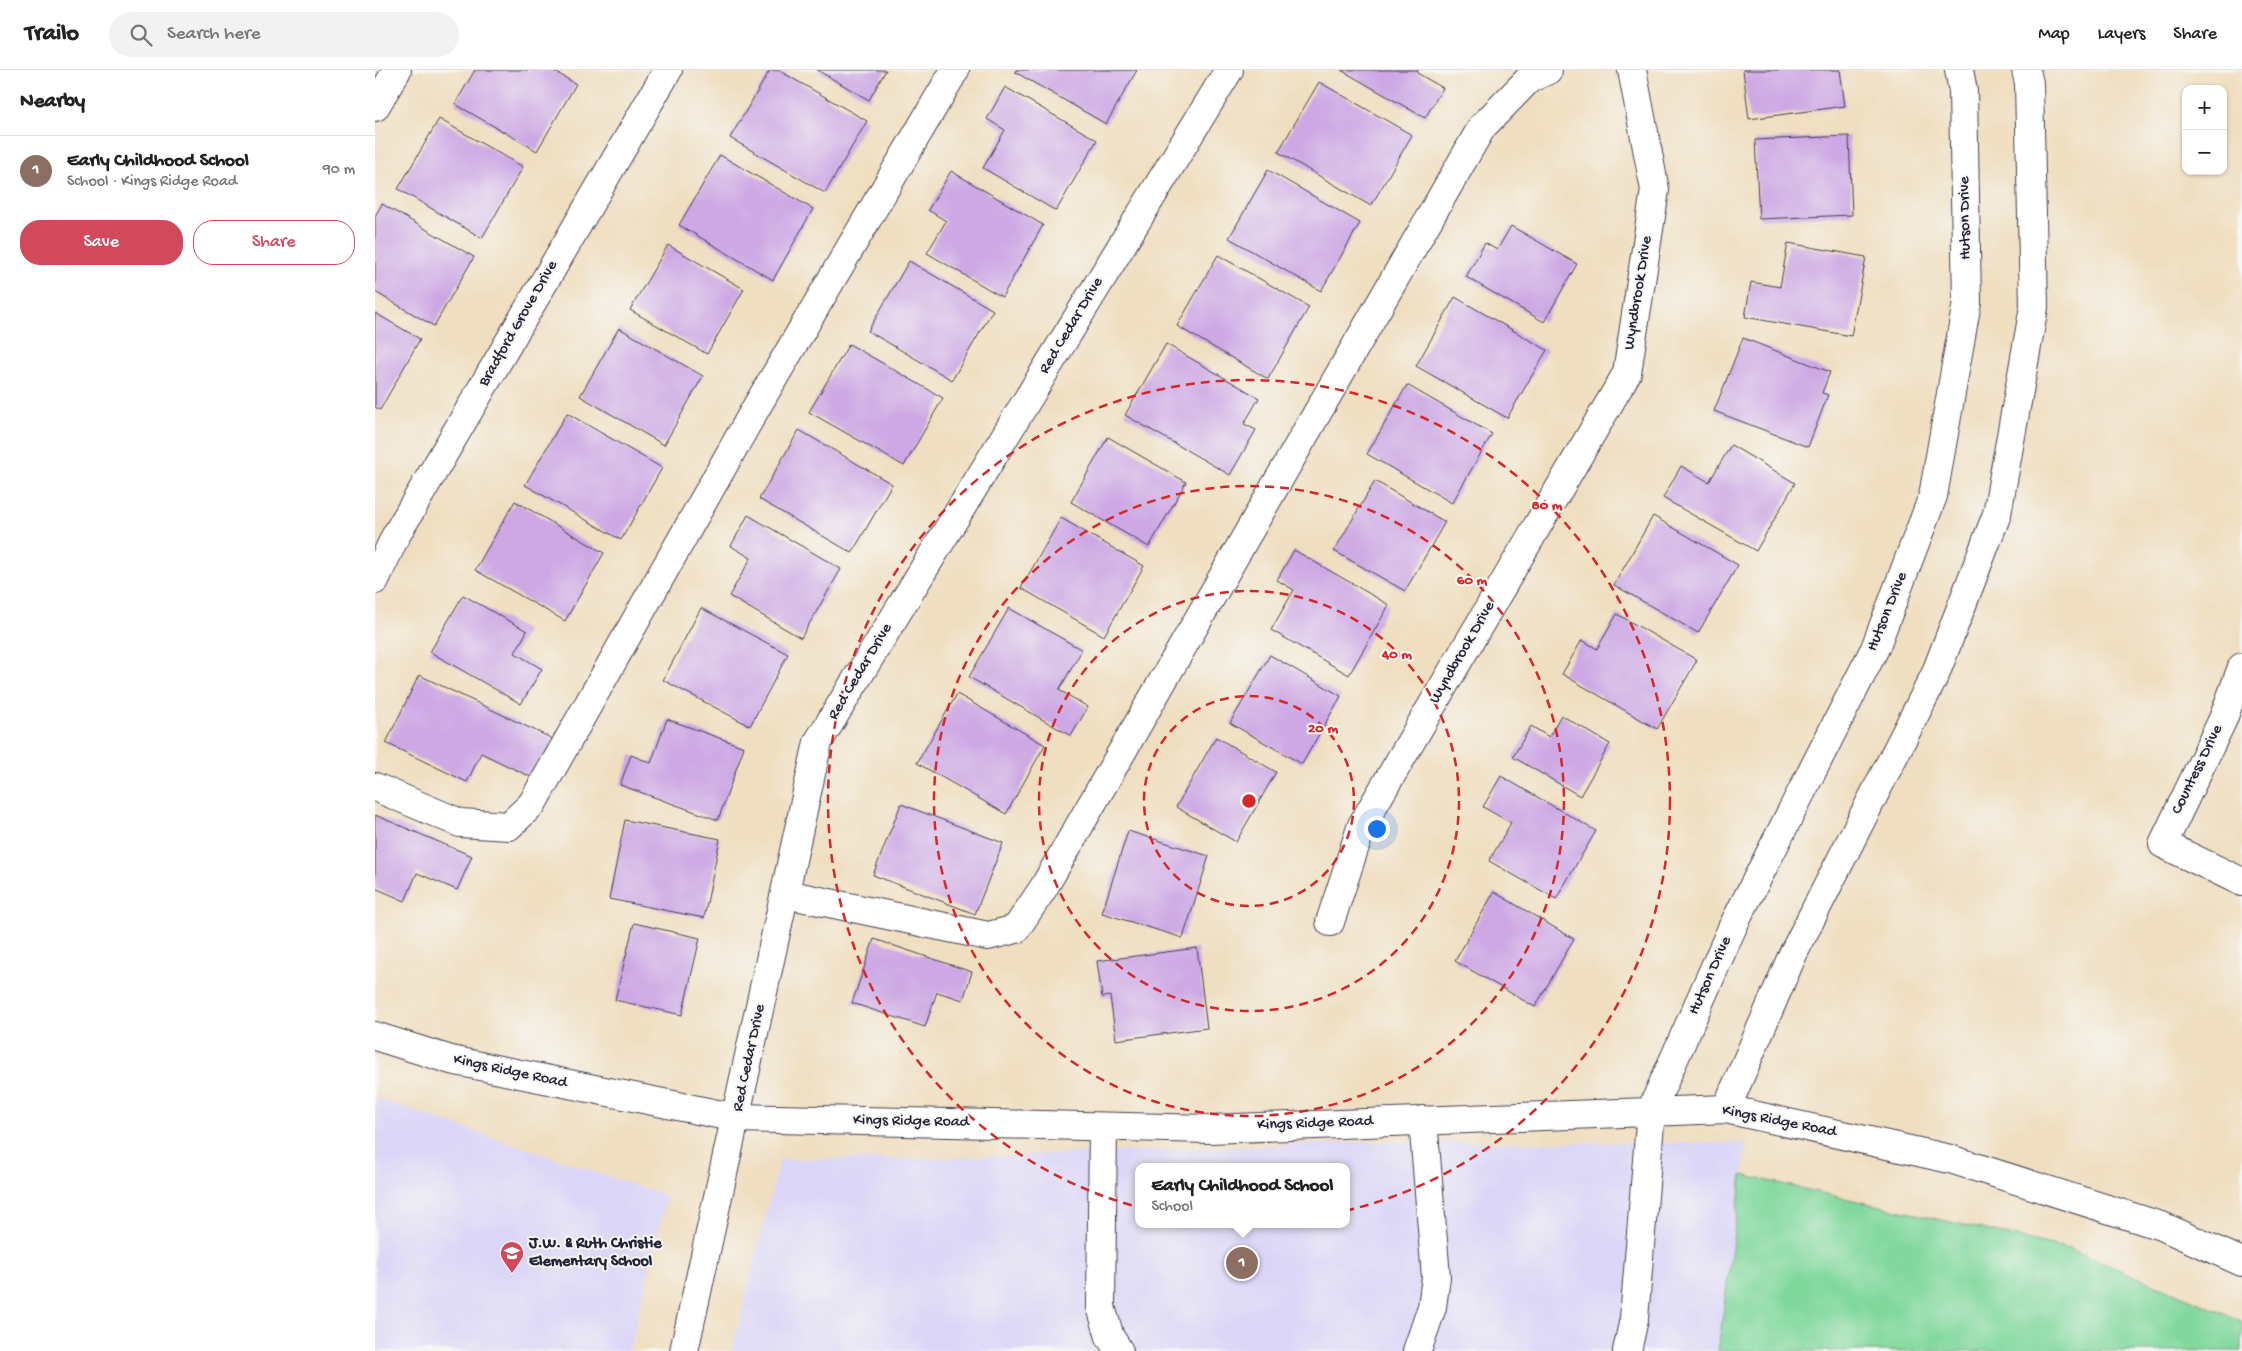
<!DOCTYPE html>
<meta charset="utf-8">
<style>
body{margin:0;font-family:"Gochi Hand",sans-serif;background:#f2f2f2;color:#222}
.controls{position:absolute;right:15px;top:15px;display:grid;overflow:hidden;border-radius:10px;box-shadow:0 1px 4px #0004}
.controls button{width:45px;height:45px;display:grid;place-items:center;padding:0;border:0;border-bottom:1px solid #e0e0e0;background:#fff;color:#222;font:25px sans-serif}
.you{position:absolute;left:1001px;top:758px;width:18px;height:18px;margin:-12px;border:4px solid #fff;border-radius:50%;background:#1a73e8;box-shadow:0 0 0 8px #1a73e833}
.badge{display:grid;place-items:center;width:32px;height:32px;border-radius:50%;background:#d1495b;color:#fff;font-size:16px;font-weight:700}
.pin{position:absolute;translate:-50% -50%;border:2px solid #fff;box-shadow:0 1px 5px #0006}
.popup{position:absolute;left:760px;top:1093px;width:215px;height:65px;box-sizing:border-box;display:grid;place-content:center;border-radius:10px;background:#fff;filter:drop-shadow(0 1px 4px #0005);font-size:16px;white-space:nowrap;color:#767676}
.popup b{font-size:19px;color:#222}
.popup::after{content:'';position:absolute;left:50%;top:100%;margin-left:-10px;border:10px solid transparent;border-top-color:#fff}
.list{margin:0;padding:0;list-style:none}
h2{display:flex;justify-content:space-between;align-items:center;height:65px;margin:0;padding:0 20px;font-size:21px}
h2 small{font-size:16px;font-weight:400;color:#767676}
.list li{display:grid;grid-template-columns:32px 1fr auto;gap:15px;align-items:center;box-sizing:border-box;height:70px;padding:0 20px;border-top:1px solid #e0e0e0}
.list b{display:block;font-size:19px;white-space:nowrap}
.list p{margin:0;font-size:16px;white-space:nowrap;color:#767676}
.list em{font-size:16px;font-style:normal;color:#767676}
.actions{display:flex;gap:10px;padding:15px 20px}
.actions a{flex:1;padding:11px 0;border:1px solid #d1495b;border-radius:20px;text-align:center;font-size:18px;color:#d1495b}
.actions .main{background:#d1495b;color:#fff}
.icon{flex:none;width:28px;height:28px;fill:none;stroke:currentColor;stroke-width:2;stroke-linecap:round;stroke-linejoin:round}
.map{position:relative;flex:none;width:1867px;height:1281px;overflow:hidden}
header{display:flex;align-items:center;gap:30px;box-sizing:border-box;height:70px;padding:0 25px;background:#fff;border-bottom:1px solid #e0e0e0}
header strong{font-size:24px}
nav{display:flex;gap:28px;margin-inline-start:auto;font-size:18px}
.search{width:350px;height:45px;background:#f2f2f2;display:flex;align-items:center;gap:12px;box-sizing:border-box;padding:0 18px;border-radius:28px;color:#767676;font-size:19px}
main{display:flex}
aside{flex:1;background:#fff}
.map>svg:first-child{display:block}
</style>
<header>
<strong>Trailo</strong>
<div class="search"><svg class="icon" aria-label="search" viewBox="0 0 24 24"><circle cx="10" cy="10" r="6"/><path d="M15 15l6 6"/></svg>Search here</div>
<nav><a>Map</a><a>Layers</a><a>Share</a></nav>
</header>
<main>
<aside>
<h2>Nearby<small></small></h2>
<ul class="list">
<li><span class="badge" style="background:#8d6e63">1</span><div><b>Early Childhood School</b><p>School · Kings Ridge Road</p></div><em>90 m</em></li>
</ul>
<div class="actions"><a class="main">Save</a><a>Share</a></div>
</aside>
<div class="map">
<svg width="1867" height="1281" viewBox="0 0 1867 1281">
<rect width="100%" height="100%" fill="#f6f6f2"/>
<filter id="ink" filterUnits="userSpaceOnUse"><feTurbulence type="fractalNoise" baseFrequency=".02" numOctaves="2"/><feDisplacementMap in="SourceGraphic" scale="10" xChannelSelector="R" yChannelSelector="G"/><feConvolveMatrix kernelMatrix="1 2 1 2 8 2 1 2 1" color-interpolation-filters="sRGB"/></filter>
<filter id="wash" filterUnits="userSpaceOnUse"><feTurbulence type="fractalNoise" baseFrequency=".0096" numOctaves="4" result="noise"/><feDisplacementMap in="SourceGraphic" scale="20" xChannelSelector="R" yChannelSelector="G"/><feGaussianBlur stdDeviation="1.12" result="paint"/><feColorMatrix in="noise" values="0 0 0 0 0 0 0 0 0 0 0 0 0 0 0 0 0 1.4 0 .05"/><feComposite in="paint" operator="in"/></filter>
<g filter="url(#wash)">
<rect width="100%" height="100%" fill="#f0dec0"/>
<g fill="#dbd6f7" fill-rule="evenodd">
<path d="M 0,1028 L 292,1126 L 255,1281 L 0,1281 Z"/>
<path d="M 984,1072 L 1372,1073 L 1343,1281 L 357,1281 L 405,1089 L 554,1089 ZM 763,1097 L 971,1097 L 971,1154 L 763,1154 Z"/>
</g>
<path fill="#81d89d" stroke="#527d6c" d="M 1367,1105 L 1695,1179 L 1867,1251 L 1867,1281 L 1343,1281 Z"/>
<g id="blocks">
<g fill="#cda8e4">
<path d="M 100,0 L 177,0 L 201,14 L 162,81 L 80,34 Z"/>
<path d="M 395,0 L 403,0 L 492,51 L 450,123 L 355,68 Z"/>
<path d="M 442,0 L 511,0 L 494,30 Z"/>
<path d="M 641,0 L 762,0 L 731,54 L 640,2 Z"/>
<path d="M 966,0 L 1043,0 L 1042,3 L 1068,18 L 1050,48 Z"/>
<path d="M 1368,0 L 1465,0 L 1470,36 L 1374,49 Z"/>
<path d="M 944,12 L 1037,65 L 996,136 L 903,82 Z"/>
<path d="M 630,17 L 722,70 L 681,141 L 608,98 L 630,60 L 612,49 Z"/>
<path d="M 64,49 L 148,97 L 107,168 L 23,119 Z"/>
<path d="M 1474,66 L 1477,145 L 1384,149 L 1380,70 Z"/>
<path d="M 345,85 L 438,139 L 398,210 L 304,155 Z"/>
<path d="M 893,100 L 985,153 L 946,221 L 854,168 Z"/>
<path d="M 576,101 L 668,155 L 627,227 L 552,183 L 571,151 L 553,140 Z"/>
<path d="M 7,134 L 99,187 L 59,256 L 0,222 L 0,146 Z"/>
<path d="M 1136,156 L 1202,194 L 1169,252 L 1091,207 L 1110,173 L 1122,180 Z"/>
<path d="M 1413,173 L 1491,187 L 1476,266 L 1370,247 L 1376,212 L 1405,217 Z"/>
<path d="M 293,175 L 369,219 L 332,284 L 255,240 Z"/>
<path d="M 843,185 L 934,237 L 893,309 L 802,256 Z"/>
<path d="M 534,191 L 618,240 L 577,310 L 493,261 Z"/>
<path d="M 1080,227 L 1172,280 L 1132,348 L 1041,296 Z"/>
<path d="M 0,243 L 45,269 L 5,340 L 0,337 Z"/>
<path d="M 244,258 L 328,306 L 289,375 L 205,326 Z"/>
<path d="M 1368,268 L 1455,302 L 1447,323 L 1453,325 L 1433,377 L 1339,341 Z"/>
<path d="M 474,274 L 568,328 L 529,396 L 434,342 Z"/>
<path d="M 791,274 L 884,328 L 869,354 L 881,360 L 855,405 L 750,345 Z"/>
<path d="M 1032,315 L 1117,364 L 1077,433 L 992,384 Z"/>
<path d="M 192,343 L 287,398 L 246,470 L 150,415 Z"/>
<path d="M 424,360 L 517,414 L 477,483 L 384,429 Z"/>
<path d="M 733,367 L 811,412 L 774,477 L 696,432 Z"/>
<path d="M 1356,375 L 1420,413 L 1381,481 L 1288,428 L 1306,396 L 1334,412 Z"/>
<path d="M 1000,411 L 1070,452 L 1030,521 L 959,481 Z"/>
<path d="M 140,431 L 229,483 L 190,551 L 100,500 Z"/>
<path d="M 373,445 L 466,499 L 426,568 L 354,526 L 376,488 L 356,476 Z"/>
<path d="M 1278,446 L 1363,495 L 1323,563 L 1239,515 Z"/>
<path d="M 686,448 L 769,496 L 729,566 L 646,518 Z"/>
<path d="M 919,480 L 1014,535 L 974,605 L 896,560 L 919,520 L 902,510 Z"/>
<path d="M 88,525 L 152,561 L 140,583 L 167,599 L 146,634 L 55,582 Z"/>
<path d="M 326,538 L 413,584 L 375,656 L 288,610 Z"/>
<path d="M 634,538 L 707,580 L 684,620 L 713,637 L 696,666 L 594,607 Z"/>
<path d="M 1242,544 L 1322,590 L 1282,659 L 1187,604 L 1207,570 L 1222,579 Z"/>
<path d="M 895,585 L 966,626 L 927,694 L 855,653 Z"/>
<path d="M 44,605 L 180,670 L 160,709 L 106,683 L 92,712 L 11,673 Z"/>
<path d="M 582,624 L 670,675 L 631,744 L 542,693 Z"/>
<path d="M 1186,645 L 1235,674 L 1205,726 L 1138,687 L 1156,656 L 1174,667 Z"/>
<path d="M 292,649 L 369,677 L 343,750 L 245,715 L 256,685 L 276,693 Z"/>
<path d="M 841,667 L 901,702 L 861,772 L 801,737 Z"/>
<path d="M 1126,706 L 1221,761 L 1181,829 L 1114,791 L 1136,753 L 1108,737 Z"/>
<path d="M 526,734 L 628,773 L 600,844 L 498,805 Z"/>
<path d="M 0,745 L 97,786 L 82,820 L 42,803 L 30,831 L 0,818 Z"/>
<path d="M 250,750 L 345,769 L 329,848 L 234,829 Z"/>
<path d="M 753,761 L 834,786 L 808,868 L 727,843 Z"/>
<path d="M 1119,822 L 1199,869 L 1160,937 L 1080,891 Z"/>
<path d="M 259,853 L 325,868 L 307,945 L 240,930 Z"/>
<path d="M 499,869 L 597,902 L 588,930 L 562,922 L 550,957 L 477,933 Z"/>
<path d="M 822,878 L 832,958 L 741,970 L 735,926 L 727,927 L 722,891 Z"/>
</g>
</g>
</g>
<g filter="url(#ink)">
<use href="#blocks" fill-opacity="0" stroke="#413e4f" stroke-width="1"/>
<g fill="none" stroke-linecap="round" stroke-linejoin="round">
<g stroke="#413e4f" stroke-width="30">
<g id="minor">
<path d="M 0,37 L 22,0"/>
<path d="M 0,510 L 20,467 L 293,0"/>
<path d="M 1867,597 L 1848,649 L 1788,774 L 1867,812"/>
<path d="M 0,717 L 85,753 L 134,756 L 157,734 L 382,336 L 580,0"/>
<path d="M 411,824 L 613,866 L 641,859 L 669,817 L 1107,57 L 1154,9 L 1173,0"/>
<path d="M 955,852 L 987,755 L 1252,303 L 1280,120 L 1257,0"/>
<path d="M 0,966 L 76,990 L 362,1048 L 835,1059 L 1351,1039 L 1575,1089 L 1789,1157 L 1867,1192"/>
<path d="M 1351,1039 L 1418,884 L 1560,605 L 1622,444 L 1659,237 L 1654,13 L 1651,0"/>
<path d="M 728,1057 L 726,1237 L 735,1267 L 744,1281"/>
<path d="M 309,1281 L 443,672 L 854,0"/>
<path d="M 1042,1281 L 1057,1237 L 1061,1207 L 1048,1050"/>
<path d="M 1252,1281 L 1259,1249 L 1276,1041 L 1358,856 L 1500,578 L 1558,426 L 1592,232 L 1588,21 L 1584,0"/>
</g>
</g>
<use href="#minor" stroke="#fff" stroke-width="28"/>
</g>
</g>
<g fill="none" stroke="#d62828" stroke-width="2.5" stroke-dasharray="9 6">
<circle cx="874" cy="731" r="105"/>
<circle cx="874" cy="731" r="210"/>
<circle cx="874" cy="731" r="315"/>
<circle cx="874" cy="731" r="421"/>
</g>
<defs>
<g id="school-pin" transform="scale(1.25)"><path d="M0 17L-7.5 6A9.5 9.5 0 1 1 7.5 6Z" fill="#d1495b" stroke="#f6f6f2"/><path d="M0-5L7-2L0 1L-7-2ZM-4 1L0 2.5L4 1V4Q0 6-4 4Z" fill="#fff"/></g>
</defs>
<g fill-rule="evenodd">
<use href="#school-pin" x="137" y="1183"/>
</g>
<g text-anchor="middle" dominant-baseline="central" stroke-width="4" stroke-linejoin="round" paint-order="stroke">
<g font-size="16" fill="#22223b" stroke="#f6f6f2">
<text transform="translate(1591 148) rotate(-91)">Hutson Drive</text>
<text transform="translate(1264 223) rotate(-81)">Wyndbrook Drive</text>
<text transform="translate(144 254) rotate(-60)">Bradford Grove Drive</text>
<text transform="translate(697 256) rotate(-59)">Red Cedar Drive</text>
<text transform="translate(1513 542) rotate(-68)">Hutson Drive</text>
<text transform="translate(1088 583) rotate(-60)">Wyndbrook Drive</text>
<text transform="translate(486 602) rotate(-59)">Red Cedar Drive</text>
<text transform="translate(1823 700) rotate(-64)">Countess Drive</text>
<text transform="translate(1336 906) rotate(-66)">Hutson Drive</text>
<text transform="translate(375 988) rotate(-78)">Red Cedar Drive</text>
<text transform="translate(135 1002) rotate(12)">Kings Ridge Road</text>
<text transform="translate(536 1052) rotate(1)">Kings Ridge Road</text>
<text transform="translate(1404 1052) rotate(11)">Kings Ridge Road</text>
<text transform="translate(940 1054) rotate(-2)">Kings Ridge Road</text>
</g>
<g font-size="16" font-weight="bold" fill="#22223b" stroke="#f6f6f2" text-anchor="start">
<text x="154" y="1174">J.W. &amp; Ruth Christie<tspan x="154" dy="18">Elementary School</tspan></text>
</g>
</g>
<circle cx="874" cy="731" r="8" fill="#d62828" stroke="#f6f6f2" stroke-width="2.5"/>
<g font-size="15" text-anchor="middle" font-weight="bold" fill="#d62828" stroke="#f6f6f2" stroke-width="4" stroke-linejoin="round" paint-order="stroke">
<text x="1172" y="439">80 m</text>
<text x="1097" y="514">60 m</text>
<text x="1022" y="588">40 m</text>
<text x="948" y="662">20 m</text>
</g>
</svg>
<div class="controls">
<button>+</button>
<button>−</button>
</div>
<div class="you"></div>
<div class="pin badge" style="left:867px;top:1193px;background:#8d6e63">1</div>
<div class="popup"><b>Early Childhood School</b>School</div>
</div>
</main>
